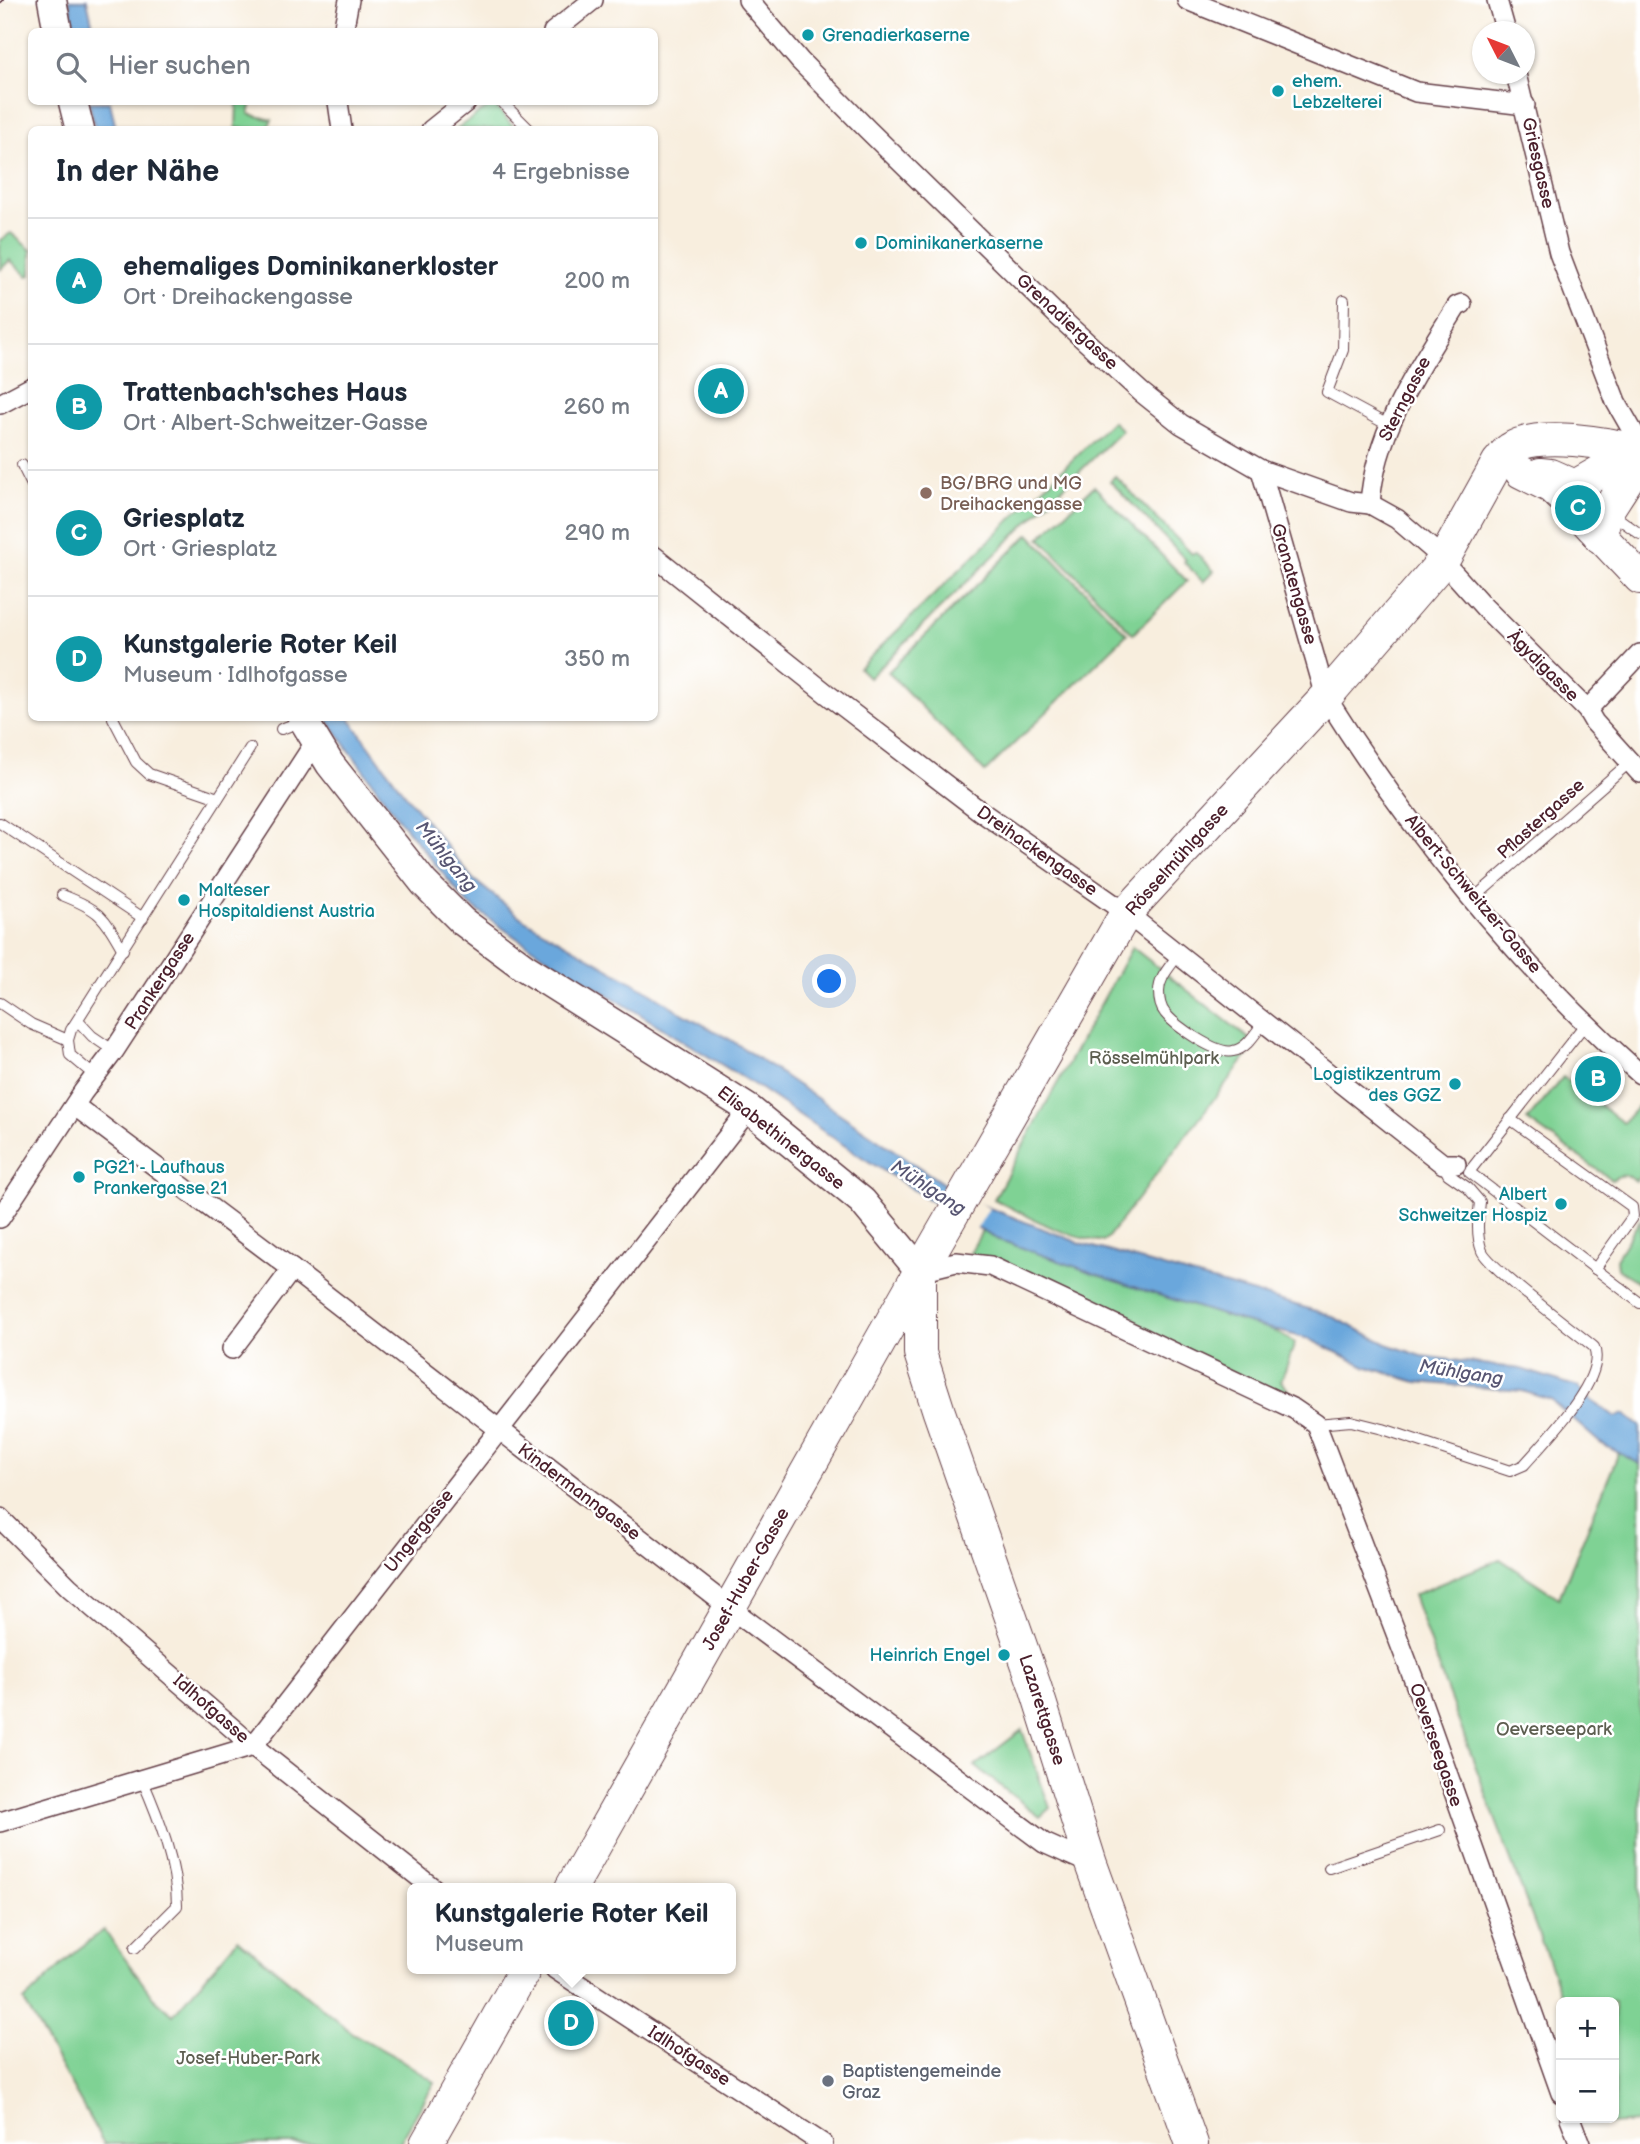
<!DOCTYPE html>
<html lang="de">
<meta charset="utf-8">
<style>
body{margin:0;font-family:"Balsamiq Sans",sans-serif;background:#f2f2f3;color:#1f2937}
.controls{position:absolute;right:21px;bottom:21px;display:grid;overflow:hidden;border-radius:10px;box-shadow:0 2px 5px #0004}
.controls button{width:63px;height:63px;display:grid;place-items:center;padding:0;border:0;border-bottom:2px solid #e0e1e3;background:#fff;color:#1f2937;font:35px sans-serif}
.compass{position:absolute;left:1472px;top:21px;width:63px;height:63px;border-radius:50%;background:#fff;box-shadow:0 2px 5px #0004;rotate:312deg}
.you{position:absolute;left:830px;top:982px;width:24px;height:24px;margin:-18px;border:5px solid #fff;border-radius:50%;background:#1a73e8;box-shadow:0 0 0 10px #1a73e833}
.badge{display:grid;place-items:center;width:46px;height:46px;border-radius:50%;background:#1f6fb2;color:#fff;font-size:23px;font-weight:700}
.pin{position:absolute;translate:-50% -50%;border:4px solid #fff;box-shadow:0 2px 7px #0006}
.popup{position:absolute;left:407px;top:1883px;width:329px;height:91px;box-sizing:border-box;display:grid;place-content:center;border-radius:10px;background:#fff;filter:drop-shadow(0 2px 5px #0005);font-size:23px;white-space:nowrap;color:#747a83}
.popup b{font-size:26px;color:#1f2937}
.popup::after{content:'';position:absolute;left:50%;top:100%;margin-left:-14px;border:14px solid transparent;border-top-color:#fff}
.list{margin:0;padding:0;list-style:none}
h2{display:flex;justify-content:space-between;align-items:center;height:91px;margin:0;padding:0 28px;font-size:30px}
h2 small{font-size:23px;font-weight:400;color:#747a83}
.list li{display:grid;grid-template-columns:46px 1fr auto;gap:21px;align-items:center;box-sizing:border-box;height:126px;padding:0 28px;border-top:2px solid #e0e1e3}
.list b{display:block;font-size:26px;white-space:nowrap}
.list p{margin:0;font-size:23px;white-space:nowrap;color:#747a83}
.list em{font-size:23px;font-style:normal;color:#747a83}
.icon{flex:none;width:38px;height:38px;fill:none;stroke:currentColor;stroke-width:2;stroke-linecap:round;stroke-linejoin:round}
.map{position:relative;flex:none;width:1640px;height:2144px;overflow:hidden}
.search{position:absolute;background:#fff;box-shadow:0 2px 5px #0004;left:28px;top:28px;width:630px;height:77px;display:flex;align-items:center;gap:18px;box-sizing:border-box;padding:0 24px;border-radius:10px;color:#747a83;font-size:26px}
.panel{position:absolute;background:#fff;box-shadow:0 2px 5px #0004;left:28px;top:126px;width:630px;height:595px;border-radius:10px}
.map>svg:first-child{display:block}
</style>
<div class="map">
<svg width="1640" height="2144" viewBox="0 0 1640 2144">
<rect width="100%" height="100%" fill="#fff"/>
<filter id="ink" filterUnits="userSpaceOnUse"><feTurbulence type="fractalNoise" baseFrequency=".0143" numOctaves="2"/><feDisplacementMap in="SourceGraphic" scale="14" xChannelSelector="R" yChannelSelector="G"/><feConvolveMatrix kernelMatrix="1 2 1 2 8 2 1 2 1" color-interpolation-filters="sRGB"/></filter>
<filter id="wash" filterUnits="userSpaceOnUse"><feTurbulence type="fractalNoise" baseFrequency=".00686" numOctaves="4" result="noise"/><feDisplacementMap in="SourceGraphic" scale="28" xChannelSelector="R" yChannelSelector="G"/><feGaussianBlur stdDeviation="1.57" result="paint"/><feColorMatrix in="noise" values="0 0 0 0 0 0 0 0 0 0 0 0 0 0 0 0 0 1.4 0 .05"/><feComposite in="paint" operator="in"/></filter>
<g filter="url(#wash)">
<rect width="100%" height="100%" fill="#f8eede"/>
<g fill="#7fd294" stroke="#647860" stroke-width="2">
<path d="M 237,102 L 252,103 L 249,114 L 272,120 L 267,129 L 236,128 Z"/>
<path d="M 493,104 L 516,129 L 456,129 Z"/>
<path d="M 11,233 L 31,250 L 31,275 L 27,276 L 10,260 L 0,270 L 0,240 Z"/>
<path d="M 1112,421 L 1122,430 L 869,678 L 859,668 Z"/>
<path d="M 1115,476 L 1192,554 L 1195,552 L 1214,571 L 1203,582 L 1184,562 L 1186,560 L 1110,481 Z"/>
<path d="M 1094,486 L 1187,581 L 1133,634 L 1040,538 Z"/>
<path d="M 1029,534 L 1127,634 L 985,772 L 888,672 Z"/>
<path d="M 1132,947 L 1256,1044 L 1105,1241 C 1073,1242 1023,1214 994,1199 Z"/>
<path d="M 1563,1077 L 1623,1123 L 1640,1104 L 1640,1175 L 1636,1181 C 1627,1175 1622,1173 1612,1180 L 1527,1120 Z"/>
<path d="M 1640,1220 L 1640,1283 L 1617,1269 L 1616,1259 Z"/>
<path d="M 982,1231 L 997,1239 L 1267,1327 L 1295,1343 L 1281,1381 L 1300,1404 L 970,1253 Z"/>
<path d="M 1617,1450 L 1640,1464 L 1640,2122 L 1607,2124 L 1605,2118 L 1614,2118 L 1614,2002 L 1564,2002 L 1439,1669 L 1413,1595 L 1500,1559 L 1559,1598 L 1617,1457 Z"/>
<path d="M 1022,1730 L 1050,1808 L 1040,1817 L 975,1766 Z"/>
<path d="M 104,1930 L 153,1997 L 173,2015 L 238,1939 L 352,2033 L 403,2061 L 435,2082 L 399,2144 L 104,2144 L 24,2001 L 76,1951 Z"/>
</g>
<g fill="#6ba7dc" stroke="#5a6384" stroke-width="2">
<path d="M 69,0 L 87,0 L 94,31 L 75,31 Z"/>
<path d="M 89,102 L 110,102 L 116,129 L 95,129 Z"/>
<path d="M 326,718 L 349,718 L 401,789 L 473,879 L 523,919 L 653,994 L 680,1012 L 731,1040 L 966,1199 L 1080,1243 L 1327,1314 L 1387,1344 L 1422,1356 L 1521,1369 L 1578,1387 L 1592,1401 L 1616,1417 L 1624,1414 L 1640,1426 L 1640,1464 L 1600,1443 L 1551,1400 L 1522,1391 L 1416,1382 L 1365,1366 L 1309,1339 L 1240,1321 L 1124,1284 L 997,1239 L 959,1219 L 854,1152 L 761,1089 L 518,939 L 467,903 L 403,825 Z"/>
</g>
<path fill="#f8eede" d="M 945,1184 L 989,1208 L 975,1232 L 933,1206 Z"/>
</g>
<g filter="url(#ink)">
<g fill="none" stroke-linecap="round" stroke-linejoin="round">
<g stroke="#643e46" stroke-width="12">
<g id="lane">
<path d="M 502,102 L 530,130"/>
<path d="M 1344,300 L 1343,350 L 1327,392 L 1390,426"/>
<path d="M 22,465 L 32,485"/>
<path d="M 1578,489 L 1640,534"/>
<path d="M 113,718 L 136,762 L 149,774 L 218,798"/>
<path d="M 281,729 L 300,722"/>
<path d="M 0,823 L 143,918"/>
<path d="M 62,895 C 100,910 103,915 123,950"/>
<path d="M 1473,899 L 1630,762"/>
<path d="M 1178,955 C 1170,967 1159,977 1159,992 C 1159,1000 1160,1007 1165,1013 C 1175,1026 1217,1055 1233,1051 C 1247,1049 1256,1032 1264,1022"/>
<path d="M 0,1003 L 31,1024 L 68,1040"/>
<path d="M 78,1021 L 92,1036 L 114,1051"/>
<path d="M 1586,1023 L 1469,1172 L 1640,1303"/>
<path d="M 95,1076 L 70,1055 L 68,1040 L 71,1030 L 250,748"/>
<path d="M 1510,1119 L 1632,1207 L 1633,1216 L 1595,1269"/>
<path d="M 1316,1424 L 1351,1421 L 1383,1429 L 1510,1471 L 1524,1465 C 1545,1441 1607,1379 1594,1347 C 1575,1331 1489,1268 1482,1251 C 1476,1235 1478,1219 1480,1202 L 1468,1188 L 1448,1174 L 1443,1164"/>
<path d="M 1329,1868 L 1440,1830"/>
<path d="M 135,1948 L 177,1906 C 177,1864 159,1818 142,1779"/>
</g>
</g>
<g stroke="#643e46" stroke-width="22">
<g id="street">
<path d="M 748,0 L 800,61 L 867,129 L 1058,316 L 1141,392 L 1181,424 L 1261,470 L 1351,502 L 1370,504 L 1397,519 L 1432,549 L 1484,607 L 1587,710 L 1594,722 L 1640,773"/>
<path d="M 1187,0 L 1416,92 L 1525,105"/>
<path d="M 1497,0 L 1506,32"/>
<path d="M 343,32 L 349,0"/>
<path d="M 553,32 L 593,0"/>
<path d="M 1516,74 L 1559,253 L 1616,402 L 1640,444"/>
<path d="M 338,102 L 342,130"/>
<path d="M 431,130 L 466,102"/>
<path d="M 0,404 L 32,387"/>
<path d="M 1261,470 L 1326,697 C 1411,833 1520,967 1640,1074"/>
<path d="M 1370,504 C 1375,431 1419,367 1457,306 L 1462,304"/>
<path d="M 654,556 L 827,694 L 980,811 L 1126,913 L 1443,1164 L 1456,1164"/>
<path d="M 1587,710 L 1640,654"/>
<path d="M 75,1106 L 292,1269 L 730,1608 L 1044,1843 L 1091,1864"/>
<path d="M 0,1218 L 83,1092 L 114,1051 L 316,741"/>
<path d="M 920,1271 L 956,1262 L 990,1266 L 1294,1409 L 1316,1424 L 1417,1688 L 1561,2093"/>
<path d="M 232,1349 L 292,1269"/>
<path d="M 0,1518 L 69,1587 L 253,1746 L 433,1888"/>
<path d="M 0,1822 L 253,1746 L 749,1109"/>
<path d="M 555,1969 L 823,2144"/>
<path d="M 1570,2118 L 1580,2144"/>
</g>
</g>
<g stroke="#643e46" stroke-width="31">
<g id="secondary">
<path d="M 52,0 L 58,32"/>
<path d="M 73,102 L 80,130"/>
<path d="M 302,718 L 330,764 L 424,883 L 462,921 L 524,967 L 749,1109 L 862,1201 L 920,1271"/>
</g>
</g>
<g stroke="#643e46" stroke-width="34">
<g id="primary">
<path d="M 1521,472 L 1551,487 L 1575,509 L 1640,578"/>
<path d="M 1540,474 L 1550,475 L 1575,486 L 1610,466 L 1640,455"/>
<path d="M 1600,537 L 1607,511 L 1640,460"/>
<path d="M 920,1272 L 920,1353 L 939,1412 L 1035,1686 L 1091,1864 L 1192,2144"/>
<path d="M 571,1888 L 920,1271 L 1126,913 L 1326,697 L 1443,561 L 1498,462 C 1502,458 1505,452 1510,449 C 1537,430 1610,443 1640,452"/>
<path d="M 426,2144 L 525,1969"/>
</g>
</g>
<use href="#lane" stroke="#fff" stroke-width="10"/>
<use href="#street" stroke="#fff" stroke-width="19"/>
<use href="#secondary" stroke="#fff" stroke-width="28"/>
<use href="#primary" stroke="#fff" stroke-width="32"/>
<path stroke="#4a1f2b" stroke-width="2" d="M 0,3 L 3,0"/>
</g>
</g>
<g fill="#0f9aa8" stroke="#fff" stroke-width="2.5">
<circle cx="808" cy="35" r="7"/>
<circle cx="1278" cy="91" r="7"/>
<circle cx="861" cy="243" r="7"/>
<circle cx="184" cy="900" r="7"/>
<circle cx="1455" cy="1084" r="7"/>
<circle cx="79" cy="1177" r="7"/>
<circle cx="1561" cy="1204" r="7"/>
<circle cx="1004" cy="1655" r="7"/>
</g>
<circle fill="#8d6e63" stroke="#fff" stroke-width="2.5" cx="926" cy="493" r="7"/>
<circle fill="#6b7280" stroke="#fff" stroke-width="2.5" cx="828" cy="2081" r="7"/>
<g text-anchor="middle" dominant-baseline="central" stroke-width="5" stroke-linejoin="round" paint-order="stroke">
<g font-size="18" fill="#0d838f" stroke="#fff" text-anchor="start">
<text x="822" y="35">Grenadierkaserne</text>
<text x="1292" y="81">ehem.<tspan x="1292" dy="21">Lebzelterei</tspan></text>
<text x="875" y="243">Dominikanerkaserne</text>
<text x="198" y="890">Malteser<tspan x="198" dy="21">Hospitaldienst Austria</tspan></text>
<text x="1441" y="1074" text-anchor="end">Logistikzentrum<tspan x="1441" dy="21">des GGZ</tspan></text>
<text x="93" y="1167">PG21 - Laufhaus<tspan x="93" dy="21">Prankergasse 21</tspan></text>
<text x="1547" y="1194" text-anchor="end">Albert<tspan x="1547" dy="21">Schweitzer Hospiz</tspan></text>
<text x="990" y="1655" text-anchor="end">Heinrich Engel</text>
</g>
<g font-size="18" fill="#4a1f2b" stroke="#fff">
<text transform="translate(1538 163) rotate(77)">Griesgasse</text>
<text transform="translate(1067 322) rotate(43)">Grenadiergasse</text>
<text transform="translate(1405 399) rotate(-63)">Sterngasse</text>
<text transform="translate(1294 584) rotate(74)">Granatengasse</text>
<text transform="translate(1543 666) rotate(45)">Ägydigasse</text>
<text transform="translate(1541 819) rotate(-42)">Pflastergasse</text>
<text transform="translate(1037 851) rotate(35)">Dreihackengasse</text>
<text transform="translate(1177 860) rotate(-48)">Rösselmühlgasse</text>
<text transform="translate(1473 894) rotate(50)">Albert-Schweitzer-Gasse</text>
<text transform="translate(160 981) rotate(-57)">Prankergasse</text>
<text transform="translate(781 1138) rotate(38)">Elisabethinergasse</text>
<text transform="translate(579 1492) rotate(37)">Kindermanngasse</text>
<text transform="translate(419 1531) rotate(-52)">Ungergasse</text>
<text transform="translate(746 1579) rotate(-61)">Josef-Huber-Gasse</text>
<text transform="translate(211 1709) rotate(41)">Idlhofgasse</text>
<text transform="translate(1042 1710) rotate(72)">Lazarettgasse</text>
<text transform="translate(1436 1745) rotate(71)">Oeverseegasse</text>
<text transform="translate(689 2056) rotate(33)">Idlhofgasse</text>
</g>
<g font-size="18" fill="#785e54" stroke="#fff" text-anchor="start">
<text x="940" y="483">BG/BRG und MG<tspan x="940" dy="21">Dreihackengasse</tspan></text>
</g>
<g font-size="18" fill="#5d5e50" stroke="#fff">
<text x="1154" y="1058">Rösselmühlpark</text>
<text x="1554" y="1729">Oeverseepark</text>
<text x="248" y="2058">Josef-Huber-Park</text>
</g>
<g font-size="18" fill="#5b616d" stroke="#fff" text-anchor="start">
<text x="842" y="2071">Baptistengemeinde<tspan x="842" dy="21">Graz</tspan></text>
</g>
<g font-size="19" font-style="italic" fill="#575572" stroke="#fff">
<text transform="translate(446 857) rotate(51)">Mühlgang</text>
<text transform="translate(928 1188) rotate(33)">Mühlgang</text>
<text transform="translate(1461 1373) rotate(9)">Mühlgang</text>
</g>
</g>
</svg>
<div class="controls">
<button>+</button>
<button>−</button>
</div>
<svg class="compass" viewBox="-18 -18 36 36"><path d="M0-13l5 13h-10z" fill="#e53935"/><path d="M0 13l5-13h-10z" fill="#747a83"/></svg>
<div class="you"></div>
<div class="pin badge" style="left:721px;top:391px;background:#0f9aa8">A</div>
<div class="pin badge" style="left:1598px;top:1079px;background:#0f9aa8">B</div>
<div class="pin badge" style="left:1578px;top:508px;background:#0f9aa8">C</div>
<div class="pin badge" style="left:571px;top:2023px;background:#0f9aa8">D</div>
<div class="popup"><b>Kunstgalerie Roter Keil</b>Museum</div>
<div class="search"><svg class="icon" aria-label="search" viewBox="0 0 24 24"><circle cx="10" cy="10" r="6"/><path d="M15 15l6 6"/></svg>Hier suchen</div>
<section class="panel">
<h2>In der Nähe<small>4 Ergebnisse</small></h2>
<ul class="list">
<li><span class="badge" style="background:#0f9aa8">A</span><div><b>ehemaliges Dominikanerkloster</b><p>Ort · Dreihackengasse</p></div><em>200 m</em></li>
<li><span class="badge" style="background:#0f9aa8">B</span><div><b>Trattenbach'sches Haus</b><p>Ort · Albert-Schweitzer-Gasse</p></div><em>260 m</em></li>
<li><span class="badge" style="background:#0f9aa8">C</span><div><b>Griesplatz</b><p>Ort · Griesplatz</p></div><em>290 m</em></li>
<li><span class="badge" style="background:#0f9aa8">D</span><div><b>Kunstgalerie Roter Keil</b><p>Museum · Idlhofgasse</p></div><em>350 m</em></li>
</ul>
</section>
</div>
